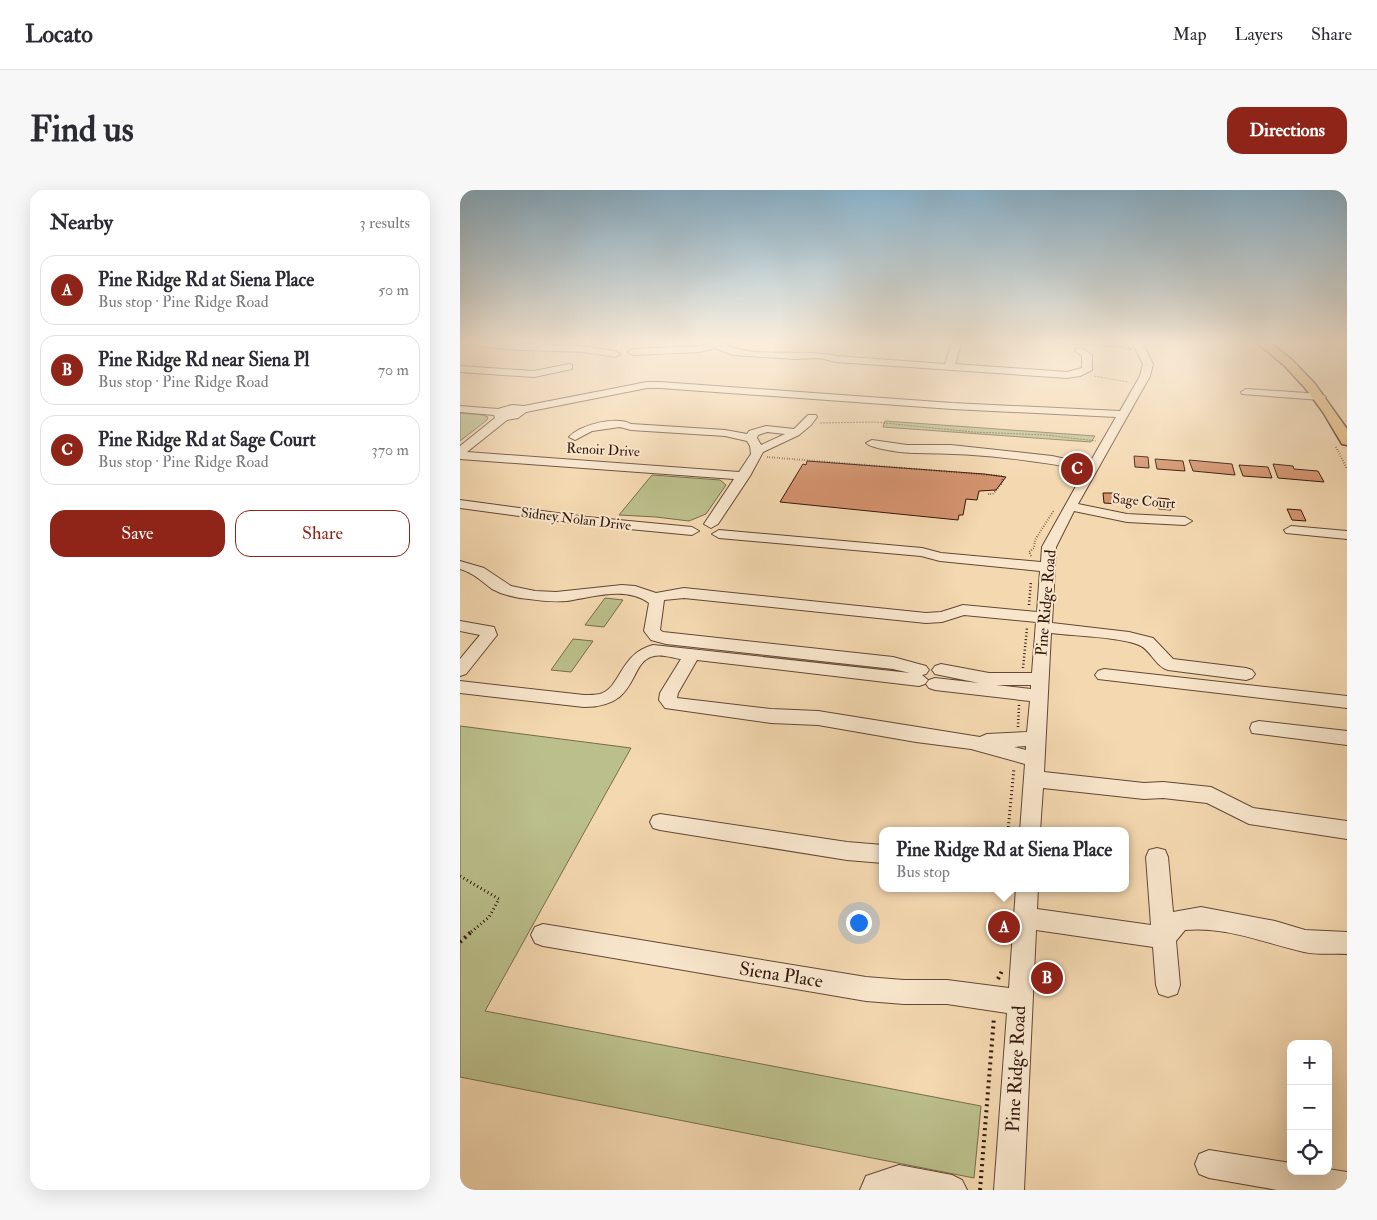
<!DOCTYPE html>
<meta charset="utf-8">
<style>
body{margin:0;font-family:"IM FELL Double Pica",serif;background:#f7f7f7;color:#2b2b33}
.controls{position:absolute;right:15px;bottom:15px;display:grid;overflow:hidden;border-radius:10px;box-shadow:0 5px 20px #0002}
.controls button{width:45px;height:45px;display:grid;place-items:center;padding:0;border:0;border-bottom:1px solid #e1e1e2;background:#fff;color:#2b2b33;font:25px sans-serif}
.you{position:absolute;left:398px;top:732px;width:18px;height:18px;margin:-12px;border:4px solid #fff;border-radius:50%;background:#1a73e8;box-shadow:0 0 0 8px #1a73e833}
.badge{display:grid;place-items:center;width:32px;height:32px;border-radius:50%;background:#8f2418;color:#fff;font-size:16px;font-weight:700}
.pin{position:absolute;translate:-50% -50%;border:2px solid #fff;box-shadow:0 1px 5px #0006}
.popup{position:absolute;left:419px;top:637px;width:250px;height:65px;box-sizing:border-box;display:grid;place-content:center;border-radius:10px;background:#fff;filter:drop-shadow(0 1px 4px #0005);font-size:16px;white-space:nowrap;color:#7c7c81}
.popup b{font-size:19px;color:#2b2b33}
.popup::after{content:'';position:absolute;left:50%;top:100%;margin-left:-10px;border:10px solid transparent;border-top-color:#fff}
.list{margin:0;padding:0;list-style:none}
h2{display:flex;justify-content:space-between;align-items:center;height:65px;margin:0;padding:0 20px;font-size:21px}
h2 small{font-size:16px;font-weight:400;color:#7c7c81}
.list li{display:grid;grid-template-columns:32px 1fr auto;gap:15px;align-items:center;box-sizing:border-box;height:70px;margin:0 10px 10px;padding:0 10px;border:1px solid #e1e1e2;border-radius:15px}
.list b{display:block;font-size:19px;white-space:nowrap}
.list p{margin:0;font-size:16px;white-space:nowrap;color:#7c7c81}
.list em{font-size:16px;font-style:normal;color:#7c7c81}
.actions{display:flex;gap:10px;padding:15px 20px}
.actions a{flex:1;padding:11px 0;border:1px solid #8f2418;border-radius:15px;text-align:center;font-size:18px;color:#8f2418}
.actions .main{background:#8f2418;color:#fff}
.icon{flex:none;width:28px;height:28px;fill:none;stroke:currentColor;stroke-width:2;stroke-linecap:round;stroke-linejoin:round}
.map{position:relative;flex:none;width:887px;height:1000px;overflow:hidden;border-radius:15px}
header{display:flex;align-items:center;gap:30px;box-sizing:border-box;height:70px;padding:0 25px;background:#fff;border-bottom:1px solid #e1e1e2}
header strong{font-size:24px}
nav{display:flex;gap:28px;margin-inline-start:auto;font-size:18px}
.intro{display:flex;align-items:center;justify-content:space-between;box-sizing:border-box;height:120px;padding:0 30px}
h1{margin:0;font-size:35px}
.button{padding:12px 22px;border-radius:15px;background:#8f2418;color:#fff;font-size:18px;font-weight:700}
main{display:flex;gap:30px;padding:0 30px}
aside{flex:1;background:#fff;border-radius:15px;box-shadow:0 5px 20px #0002}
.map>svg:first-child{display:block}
</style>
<header>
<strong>Locato</strong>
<nav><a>Map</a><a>Layers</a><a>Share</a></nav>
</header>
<div class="intro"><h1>Find us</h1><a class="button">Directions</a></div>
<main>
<aside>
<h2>Nearby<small>3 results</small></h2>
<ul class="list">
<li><span class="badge">A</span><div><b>Pine Ridge Rd at Siena Place</b><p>Bus stop · Pine Ridge Road</p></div><em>50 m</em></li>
<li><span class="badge">B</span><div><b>Pine Ridge Rd near Siena Pl</b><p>Bus stop · Pine Ridge Road</p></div><em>70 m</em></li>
<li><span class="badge">C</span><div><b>Pine Ridge Rd at Sage Court</b><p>Bus stop · Pine Ridge Road</p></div><em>370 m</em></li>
</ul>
<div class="actions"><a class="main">Save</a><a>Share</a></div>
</aside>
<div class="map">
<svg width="887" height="1000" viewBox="0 0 887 1000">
<rect width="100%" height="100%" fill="#f4d8b0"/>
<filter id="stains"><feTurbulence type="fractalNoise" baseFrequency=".004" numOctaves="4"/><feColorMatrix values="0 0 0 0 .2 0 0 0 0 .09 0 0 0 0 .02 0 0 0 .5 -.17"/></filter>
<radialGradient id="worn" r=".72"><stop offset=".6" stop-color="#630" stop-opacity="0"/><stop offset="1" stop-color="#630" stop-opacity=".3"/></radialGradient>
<g fill="#bbbf8b" stroke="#776b4c">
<path d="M 575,152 L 664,152 L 672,160 L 662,157 Z"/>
<path d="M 0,223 L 23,225 L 28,227 L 27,230 L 0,251 Z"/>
<path d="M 425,231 L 635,246 L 631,252 L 423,237 Z"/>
<path d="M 192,285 L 260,290 L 266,295 L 246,324 L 229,331 L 196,327 L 159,325 Z"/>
<path d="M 145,408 L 163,410 L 144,437 L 125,435 Z"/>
<path d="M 113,449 L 133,451 L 111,482 L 91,480 Z"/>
<path d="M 0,536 L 171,558 L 25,821 L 521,916 L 514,988 L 0,887 Z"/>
</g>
<g fill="#d3926d" stroke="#33170c">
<path d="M 674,266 L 688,267 L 689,278 L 675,277 Z"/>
<path d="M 695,269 L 723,271 L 725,281 L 697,279 Z"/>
<path d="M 729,270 L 772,274 L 775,285 L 733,281 Z"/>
<path d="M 347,271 L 524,284 L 546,287 L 536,300 L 519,301 L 517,310 L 506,309 L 503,325 L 499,325 L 498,330 L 320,312 L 343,274 L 346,275 Z"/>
<path d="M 813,274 L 833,276 L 834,279 L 858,281 L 864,292 L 818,288 Z"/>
<path d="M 779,275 L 808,277 L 812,288 L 783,286 Z"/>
<path d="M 643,303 L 656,303 L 658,314 L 644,313 Z"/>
<path d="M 698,308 L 709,309 L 711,320 L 699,319 Z"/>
<path d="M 827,319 L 841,320 L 846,331 L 832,330 Z"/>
</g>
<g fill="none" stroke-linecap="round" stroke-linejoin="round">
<g stroke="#634735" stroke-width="2">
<g id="minor">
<path d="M 10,152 L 121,156 L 155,161 L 160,164 L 155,167 C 144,165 132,163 121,162 C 100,160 23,162 10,152 Z"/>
<path d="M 256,152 L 271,152 L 265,155 C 298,169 341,158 376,166 L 485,174 L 492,152 L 502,152 L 495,174 L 607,182 L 622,178 L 622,166 L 615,160 L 620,157 L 632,165 L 632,180 L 620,186 L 607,188 L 376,172 L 360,168 L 335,169 L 273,165 L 255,158 L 240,162 L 173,165 L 168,162 L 173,159 L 240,156 Z"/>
<path d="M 672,152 L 682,152 L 693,174 L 690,186 L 618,314 L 667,324 L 725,327 L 732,331 L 725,335 L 667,332 L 614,321 L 596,357 L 592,433 L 669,442 L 693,448 L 713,469 L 786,478 L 792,480 L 795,484 L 792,488 L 786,490 L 708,480 C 695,476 691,460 679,455 C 660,447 614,446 591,443 L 584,582 L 684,593 L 703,592 L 751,597 L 793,618 L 887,631 L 887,649 L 789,634 L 747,613 L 703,608 L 684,609 L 583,598 L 580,641 L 560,641 L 565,574 L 511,559 L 456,552 L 358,535 L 311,533 L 205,518 L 199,510 L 200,503 L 221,469 C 213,468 202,464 194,466 C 167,472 181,517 124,517 L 0,503 L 0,491 L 124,505 C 129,505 135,505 140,504 C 161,498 159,464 193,455 L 450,483 L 433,479 L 206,454 L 191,450 L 184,441 L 189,413 C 166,396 133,407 107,411 C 94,412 82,411 69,409 C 57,408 43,405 32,399 C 21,391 14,383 0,379 L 0,371 L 24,378 L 51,396 L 75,401 L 96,402 L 162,395 L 175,396 L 196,403 L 224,398 L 466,423 L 481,422 L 503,415 L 577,422 L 580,381 L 480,371 L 461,366 L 259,348 L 252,344 L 259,340 L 462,358 L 481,363 L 581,372 L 582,357 L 625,280 C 569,269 511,263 454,263 C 444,263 412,259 406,253 L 412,250 L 447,255 L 491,255 L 592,266 L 629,274 L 656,227 L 492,219 L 200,198 L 187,198 L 66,222 L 58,228 L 47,230 L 7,262 L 279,282 L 291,264 L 290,256 L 287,251 L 265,246 L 171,240 L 160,237 L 132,241 L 115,250 L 109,247 C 121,234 157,226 171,234 L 265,240 L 287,244 L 289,241 L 306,236 L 334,239 L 348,225 L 356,225 L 357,227 L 351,235 L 339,245 L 303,262 L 290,286 L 258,334 L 251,338 L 244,334 L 274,289 L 0,269 L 0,256 L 35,228 L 34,225 L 0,222 L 0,216 L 38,219 L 52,215 L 64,216 L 187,192 L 200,192 L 492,213 L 660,221 L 680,186 L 683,174 ZM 307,242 L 325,244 L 301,255 L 297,248 L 298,245 ZM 224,408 L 466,433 L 482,432 L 504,425 L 576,432 L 572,483 L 529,483 L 481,474 L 475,476 L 472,480 L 475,484 L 519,493 L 475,488 L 469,490 L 466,494 L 469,498 L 475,500 L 570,511 L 567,542 L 527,544 L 520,547 L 358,521 L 311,519 L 217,508 L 218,503 L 237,470 L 459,496 L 465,494 L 468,490 L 462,485 L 466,484 L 469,480 L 466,476 L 433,467 L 203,442 L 200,440 L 204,410 ZM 536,495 L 571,495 L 571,499 ZM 566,556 L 566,560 L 554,557 Z"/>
<path d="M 109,174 L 112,175 L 112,179 L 74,187 L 0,182 L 0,176 L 74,181 Z"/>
<path d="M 786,199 L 861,204 L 866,207 L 861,210 L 782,204 L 781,202 Z"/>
<path d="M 0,310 L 127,327 L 232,337 L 239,341 L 232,345 L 127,335 L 0,318 Z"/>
<path d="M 831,336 L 887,341 L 887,349 L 826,343 L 824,340 Z"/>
<path d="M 0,431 L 34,437 L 37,445 L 6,484 L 0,486 L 0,469 L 20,445 L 0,441 Z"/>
<path d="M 644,479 L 887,506 L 887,518 L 638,489 L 635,485 L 638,481 Z"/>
<path d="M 799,531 L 887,541 L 887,555 L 792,543 L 790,538 L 792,533 Z"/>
<path d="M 200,624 L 387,652 L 423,655 L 423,673 L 387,670 L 200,640 L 193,638 L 190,632 L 193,626 Z"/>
<path d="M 697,658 L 705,660 L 708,667 L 713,722 L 741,717 L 815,731 L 845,740 L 887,742 L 887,764 C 873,763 857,765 844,762 C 805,753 765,736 725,740 L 716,751 L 720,795 L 717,804 L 708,807 L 699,804 L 696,795 L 693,757 L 576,740 L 564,1000 L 534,1000 L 547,823 L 487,814 L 444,814 L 406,811 L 83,756 L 75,753 L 71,745 L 75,737 L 83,734 L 406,787 L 444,790 L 487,790 L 549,798 L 556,698 L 578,698 L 577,719 L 691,735 L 686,667 L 689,660 Z"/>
<path d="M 749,960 L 831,973 L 831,981 L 868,981 L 868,979 L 887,982 L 887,1000 L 817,1000 L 749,988 L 739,984 L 735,974 L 739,964 Z"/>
<path d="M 439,975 L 492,985 L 502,990 L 507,1000 L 400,1000 L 406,986 Z"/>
</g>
</g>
<g stroke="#33170c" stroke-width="3">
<path id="major" d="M 796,152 L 809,152 L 832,170 L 855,194 L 887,239 L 887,255 L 882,254 L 863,222 L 846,199 L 824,175 Z"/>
</g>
<g stroke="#33170c" stroke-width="1" stroke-dasharray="0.5 1" stroke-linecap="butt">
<path d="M 634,186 L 668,192"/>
<path d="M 360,233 L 415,232 L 513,242 L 586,245 L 636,251"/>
</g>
<g stroke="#33170c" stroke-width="2" stroke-dasharray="0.5 2" stroke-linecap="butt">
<path d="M 876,257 L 887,279"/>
<path d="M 307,267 L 543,286 L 542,293 L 533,304 L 527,304"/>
<path d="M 571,366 L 569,362 L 574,358 L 575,350 L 594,320"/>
</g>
<g stroke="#33170c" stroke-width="2.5" stroke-dasharray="1 2.5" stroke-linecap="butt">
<path d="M 569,415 L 571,391"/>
<path d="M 563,478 L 567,438"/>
<path d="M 558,537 L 559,515"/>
</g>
<g stroke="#33170c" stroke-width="3" stroke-dasharray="1 3" stroke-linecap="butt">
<path d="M 548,641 L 554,578"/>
<path d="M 0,686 L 39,709 L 29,727 L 10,743"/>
</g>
<g stroke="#33170c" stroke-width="4" stroke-dasharray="2 4" stroke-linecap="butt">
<path d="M 0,752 L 11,742"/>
<path d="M 538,789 L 543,779"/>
<path d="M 520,1000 L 534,827"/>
</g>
<use href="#minor" fill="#f8e6cc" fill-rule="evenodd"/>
<use href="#major" fill="#eabc78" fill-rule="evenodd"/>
</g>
<linearGradient id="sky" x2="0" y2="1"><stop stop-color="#8ab6d2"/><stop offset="0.52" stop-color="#faeddb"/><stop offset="1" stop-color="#faeddb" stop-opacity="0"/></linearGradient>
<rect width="887" height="292" fill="url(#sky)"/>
<g text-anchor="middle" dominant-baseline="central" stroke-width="4" stroke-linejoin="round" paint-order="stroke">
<g font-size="14" fill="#33170c" stroke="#f8e6cc">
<text transform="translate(143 260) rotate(3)">Renoir Drive</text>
<text transform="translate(684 311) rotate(5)">Sage Court</text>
<text transform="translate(116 329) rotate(7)">Sidney Nolan Drive</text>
</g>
<g font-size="16" fill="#33170c" stroke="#f8e6cc">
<text transform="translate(586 413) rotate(-85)">Pine Ridge Road</text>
</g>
<g font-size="19" fill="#33170c" stroke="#f8e6cc">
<text transform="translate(321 785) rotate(9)">Siena Place</text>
<text transform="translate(556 879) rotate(-87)">Pine Ridge Road</text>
</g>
</g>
<rect width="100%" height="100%" filter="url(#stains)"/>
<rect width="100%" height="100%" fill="url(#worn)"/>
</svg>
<div class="controls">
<button>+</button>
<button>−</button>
<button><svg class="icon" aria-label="locate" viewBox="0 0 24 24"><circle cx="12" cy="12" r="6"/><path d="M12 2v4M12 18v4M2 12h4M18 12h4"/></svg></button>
</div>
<div class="you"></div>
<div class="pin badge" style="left:544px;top:737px">A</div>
<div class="popup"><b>Pine Ridge Rd at Siena Place</b>Bus stop</div>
<div class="pin badge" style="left:587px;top:788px">B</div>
<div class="pin badge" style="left:617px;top:279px">C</div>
</div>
</main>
